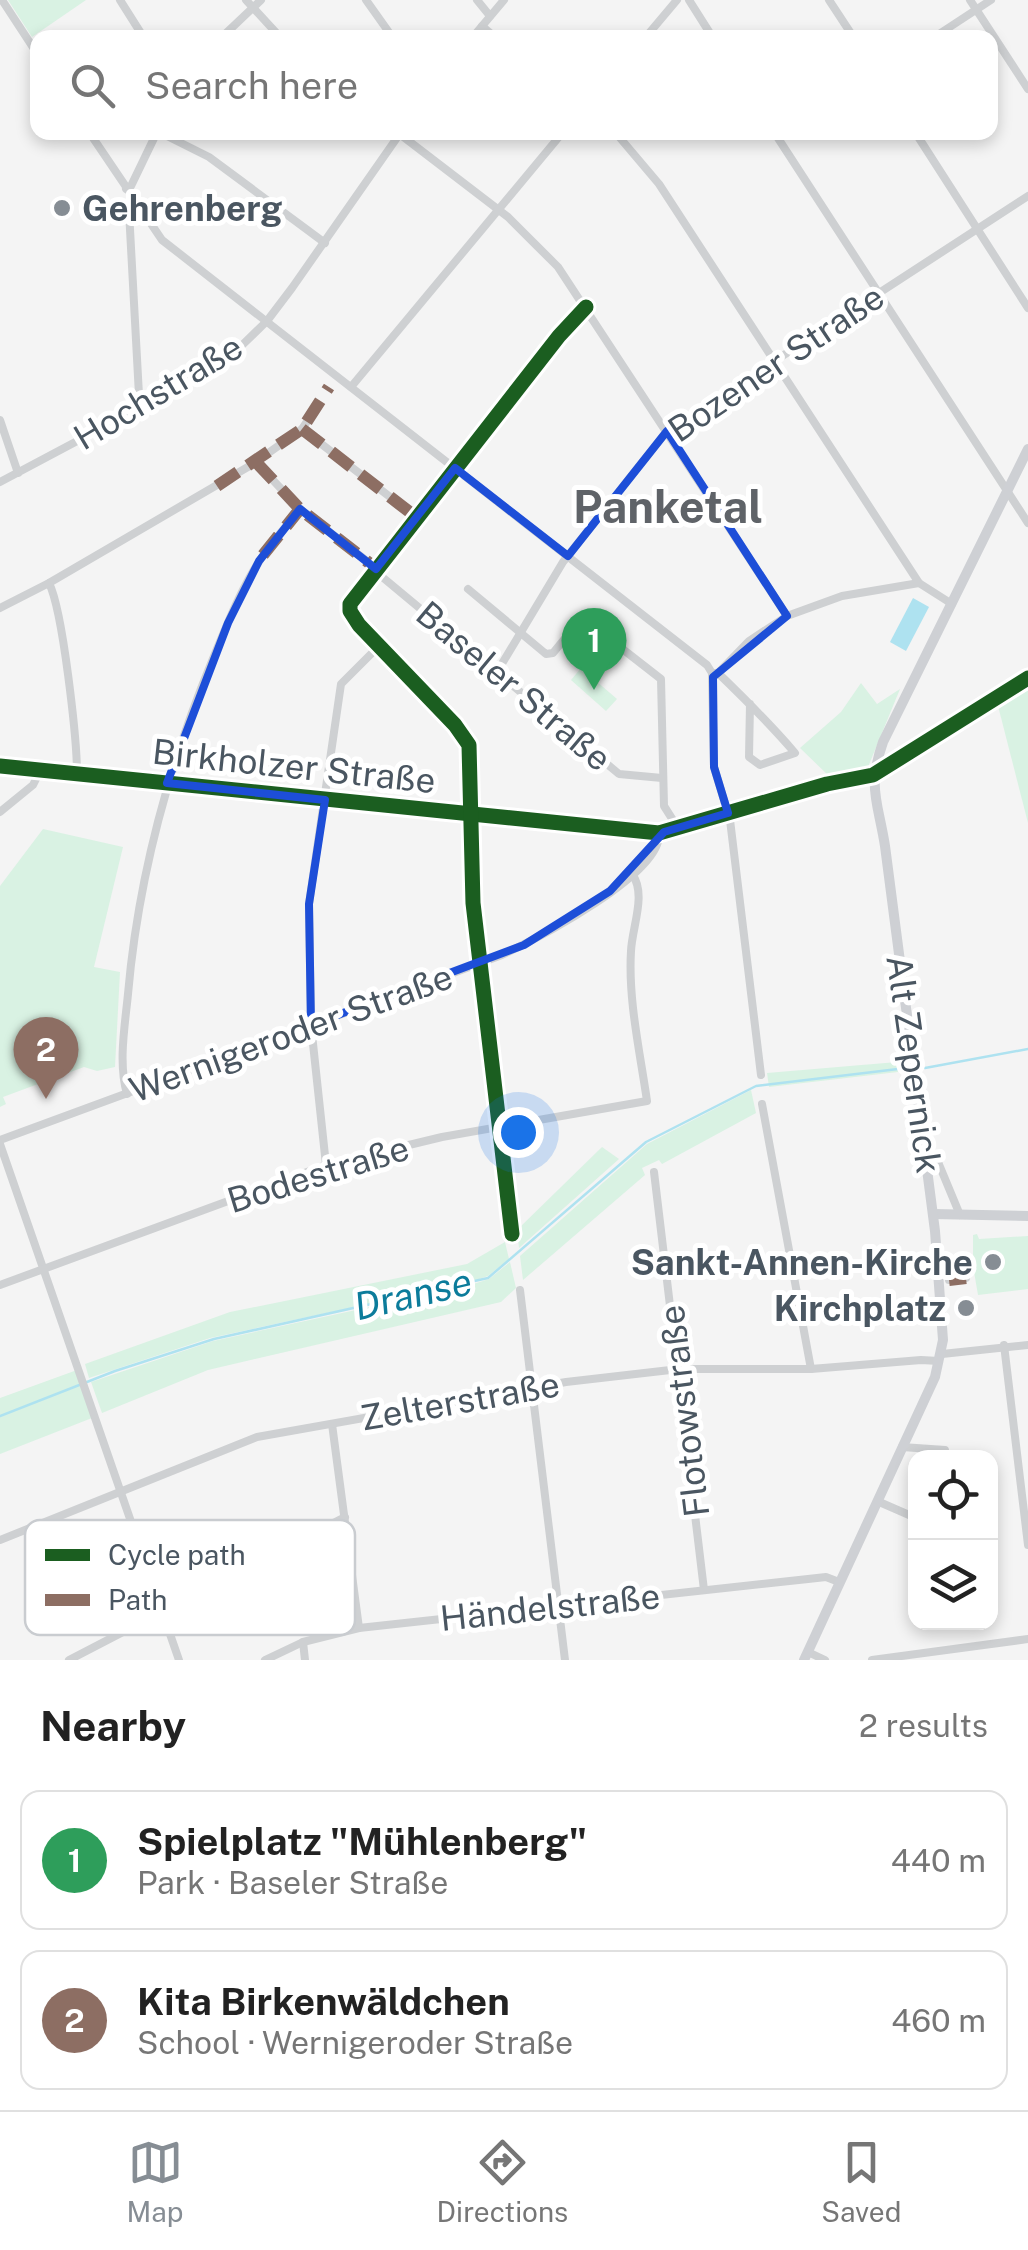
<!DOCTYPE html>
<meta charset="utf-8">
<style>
body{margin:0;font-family:"Public Sans",sans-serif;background:#f2f2f2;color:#222}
.controls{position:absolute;right:30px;bottom:30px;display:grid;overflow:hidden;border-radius:20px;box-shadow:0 5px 15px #0003}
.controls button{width:90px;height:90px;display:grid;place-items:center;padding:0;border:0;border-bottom:2px solid #e0e0e0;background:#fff;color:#222;font:50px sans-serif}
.you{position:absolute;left:518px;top:1132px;width:35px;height:35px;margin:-25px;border:8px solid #fff;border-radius:50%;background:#1a73e8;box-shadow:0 0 0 15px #1a73e833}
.badge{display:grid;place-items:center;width:65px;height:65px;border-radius:50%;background:#868d94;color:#fff;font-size:32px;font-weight:700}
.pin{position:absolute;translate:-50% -82px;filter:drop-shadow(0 2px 5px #0008)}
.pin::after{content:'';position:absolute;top:52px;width:35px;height:30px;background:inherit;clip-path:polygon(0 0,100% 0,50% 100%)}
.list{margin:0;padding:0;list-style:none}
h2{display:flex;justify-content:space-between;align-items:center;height:130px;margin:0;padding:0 40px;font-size:42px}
h2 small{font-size:32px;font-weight:400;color:#767676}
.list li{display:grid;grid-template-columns:65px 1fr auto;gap:30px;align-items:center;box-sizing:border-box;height:140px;margin:0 20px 20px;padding:0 20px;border:2px solid #e0e0e0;border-radius:20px}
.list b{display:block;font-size:38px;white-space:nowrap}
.list p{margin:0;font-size:32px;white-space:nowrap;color:#767676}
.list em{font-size:32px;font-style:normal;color:#767676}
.icon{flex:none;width:55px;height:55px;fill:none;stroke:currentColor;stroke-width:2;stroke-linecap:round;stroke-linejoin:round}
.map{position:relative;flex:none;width:1028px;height:1660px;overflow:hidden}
.search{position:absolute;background:#fff;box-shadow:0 5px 15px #0003;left:30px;right:30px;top:30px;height:110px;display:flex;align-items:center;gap:25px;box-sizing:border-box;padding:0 35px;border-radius:20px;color:#767676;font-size:38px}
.sheet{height:450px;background:#fff}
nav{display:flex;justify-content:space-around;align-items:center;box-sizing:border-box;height:140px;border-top:2px solid #e0e0e0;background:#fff;font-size:28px;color:#767676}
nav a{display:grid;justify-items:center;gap:5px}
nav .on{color:#868d94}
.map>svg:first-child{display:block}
</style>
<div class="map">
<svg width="1028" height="1660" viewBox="0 0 1028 1660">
<rect width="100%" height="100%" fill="#f4f4f4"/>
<g fill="#d9f2e3">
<path d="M 8,0 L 86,0 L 32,37 Z"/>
<path d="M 581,668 L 617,699 L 606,711 L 571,680 Z"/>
<path d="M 861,683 L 877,704 L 900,689 L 868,767 L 830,777 L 800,748 L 841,712 Z"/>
<path d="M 1028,683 L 1028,823 L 997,702 Z"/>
<path d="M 43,829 L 123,847 L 94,967 L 120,972 L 115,1067 L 97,1071 L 84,1067 L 3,1097 L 6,1104 L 0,1107 L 0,886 Z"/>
<path d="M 897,1062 L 898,1072 L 769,1087 L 767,1073 Z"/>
<path d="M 751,1090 L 756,1113 L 662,1164 L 659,1160 L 642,1168 L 645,1175 L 523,1280 L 520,1256 L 647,1144 Z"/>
<path d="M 602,1147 L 619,1159 L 519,1248 L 517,1230 Z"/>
<path d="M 977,1234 L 979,1239 L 1028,1236 L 1028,1289 L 978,1295 L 973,1266 L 973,1235 Z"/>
<path d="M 505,1242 L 509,1259 L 488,1276 L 467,1283 L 210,1338 L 89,1378 L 85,1364 L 230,1312 L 467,1264 Z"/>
<path d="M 510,1262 L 516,1288 L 501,1302 L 208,1370 L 102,1413 L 91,1382 L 213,1341 L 467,1286 L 489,1279 Z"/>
<path d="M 77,1370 L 92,1418 L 0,1454 L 0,1398 Z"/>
</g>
<path fill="#aee2f0" d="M 913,598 L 929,607 L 906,651 L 890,642 Z"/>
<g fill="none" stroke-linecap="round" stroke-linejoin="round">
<g stroke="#aee2f0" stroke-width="2.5">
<path d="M 925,1068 L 1028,1049"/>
<path d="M 0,1416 L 115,1371 L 214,1339 L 488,1278 L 646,1142 L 756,1086 L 898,1069"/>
</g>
<g stroke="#ced0d2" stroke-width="8">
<path d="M 2,0 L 38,55"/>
<path d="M 120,0 L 144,38"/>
<path d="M 246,0 L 281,38"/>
<path d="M 366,0 L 393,38"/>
<path d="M 477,0 L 490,16"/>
<path d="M 689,0 L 713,38"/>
<path d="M 829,0 L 854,38"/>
<path d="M 970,0 L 1028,89"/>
<path d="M 482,26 L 496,38"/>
<path d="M 221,38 L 261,0"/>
<path d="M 472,38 L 504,0"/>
<path d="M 645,38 L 677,0"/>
<path d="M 933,38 L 991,0"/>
<path d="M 89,132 L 162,240 L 707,665 L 712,673 L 718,673 C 745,699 771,725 795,753 L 760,765 L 749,757 L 750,704"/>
<path d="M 159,132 L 209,157 L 325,243"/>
<path d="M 397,132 L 508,217 L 558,267 L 787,616"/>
<path d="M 615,132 L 659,184 L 919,583"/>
<path d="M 774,132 L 1028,523"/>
<path d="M 915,132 L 1028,308"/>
<path d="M 126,189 L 131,186 L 157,132"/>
<path d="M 135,203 L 129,211 L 139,395 L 145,405"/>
<path d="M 351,387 L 563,132"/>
<path d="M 0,420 L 18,473"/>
<path d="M 302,429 L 416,517"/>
<path d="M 256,462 L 300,509 L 377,569"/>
<path d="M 0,482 L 145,405 L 235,352 L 267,321 L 292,288 L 401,132"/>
<path d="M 375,571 L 619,774 L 662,778"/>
<path d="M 49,583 C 63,611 77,740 77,774"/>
<path d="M 468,589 L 546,654 L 553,653 L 580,620 L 584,619 L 661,679 L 664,806 L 678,828"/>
<path d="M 0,608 L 49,583 L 253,464 L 302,429 L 314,411"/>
<path d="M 497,672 L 563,562 L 667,431 L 1028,196"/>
<path d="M 712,673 L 714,767 L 730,820 L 761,1075"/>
<path d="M 718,673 L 749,641 L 787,616 L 842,596 L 919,583 L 952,604"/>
<path d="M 875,773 L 1028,678"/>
<path d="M 0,812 L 33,785 L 40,771"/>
<path d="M 127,1094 C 118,1063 125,1025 128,994 C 138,879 168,768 212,661 C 226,627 241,588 262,557 C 273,540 288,525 300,509"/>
<path d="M 762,1104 L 811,1369"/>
<path d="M 0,1140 L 502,955 C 536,939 663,874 659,833"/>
<path d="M 0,1144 L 179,1660"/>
<path d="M 925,1153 L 938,1162 L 960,1215"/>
<path d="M 326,1165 L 311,1025 L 309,904 L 341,684 L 379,646"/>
<path d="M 654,1172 L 704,1590"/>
<path d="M 512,1234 L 473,903 L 469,745 L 455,725 L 359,625 L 350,611 L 350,604 L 559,336 L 586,307"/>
<path d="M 949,1280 L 966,1278"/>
<path d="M 0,1285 L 326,1165 L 442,1137 L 647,1101 C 640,1052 628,1000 631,951 C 632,927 647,894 632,874"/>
<path d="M 520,1290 L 565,1660"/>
<path d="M 1004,1345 L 1028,1545"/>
<path d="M 942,1354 L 1028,1345"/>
<path d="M 332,1424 L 359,1628"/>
<path d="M 902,1447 L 945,1450 L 946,1458"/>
<path d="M 877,1501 L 916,1518"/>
<path d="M 0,1540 L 257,1437 L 566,1382 L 679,1369 L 811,1369 L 921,1360 L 939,1361"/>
<path d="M 303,1642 L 305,1660"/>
<path d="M 808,1652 L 825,1660"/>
<path d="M 69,1660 L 345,1517"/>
<path d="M 265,1660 L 303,1642 L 359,1628 L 808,1579 L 826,1577 L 839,1582"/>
<path d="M 872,1660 L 1028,1639"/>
</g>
<g stroke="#ced0d4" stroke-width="10">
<path d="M 0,766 L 650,834 L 827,784 L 873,775"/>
<path d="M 934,1214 L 1028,1216"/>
<path d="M 804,1660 L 935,1377 L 943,1340 L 935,1231 L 885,846 C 878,801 867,788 883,742 L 1028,449"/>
</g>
<g stroke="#8d6e63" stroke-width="12" stroke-dasharray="25 12" stroke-linecap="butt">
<path d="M 302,429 L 416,517"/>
<path d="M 256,462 L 300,509 L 377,569"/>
<path d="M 217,486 L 302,429 L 329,387"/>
<path d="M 263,555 L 300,509"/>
<path d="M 949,1280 L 966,1278"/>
</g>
<g stroke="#fff" stroke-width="21">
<g id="cycleway">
<path d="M 0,766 L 659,833 L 827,784 L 873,775 L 1028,678"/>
<path d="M 512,1234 L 473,903 L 469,745 L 455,725 L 359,625 L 350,611 L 350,604 L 559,336 L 586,307"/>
</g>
</g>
<use href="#cycleway" stroke="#1b5e20" stroke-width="15"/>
</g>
<path fill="none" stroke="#1d4ed8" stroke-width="8" stroke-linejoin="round" d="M 667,431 L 787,616 L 713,677 L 714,767 L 728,813 L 664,832 L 610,891 L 524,945 L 311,1025 L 309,904 L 325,800 L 167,783 L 228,623 L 259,561 L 300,509 L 376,569 L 455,468 L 568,556 Z"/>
<g fill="#868d94" stroke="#fff" stroke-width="4">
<circle cx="62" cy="208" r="10"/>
<circle cx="993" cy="1262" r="10"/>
<circle cx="966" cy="1308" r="10"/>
</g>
<g text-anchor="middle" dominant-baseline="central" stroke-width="10" stroke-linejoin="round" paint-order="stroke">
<g font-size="35" font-weight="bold" fill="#4a5661" stroke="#fff" text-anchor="end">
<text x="82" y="208" text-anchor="start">Gehrenberg</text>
<text x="973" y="1262">Sankt-Annen-Kirche</text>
<text x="946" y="1308">Kirchplatz</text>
</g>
<g font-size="35" fill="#4a5661" stroke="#fff">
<text transform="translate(776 363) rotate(-34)">Bozener Straße</text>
<text transform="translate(158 392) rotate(-31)">Hochstraße</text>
<text transform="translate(514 686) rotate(40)">Baseler Straße</text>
<text transform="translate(294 766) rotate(6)">Birkholzer Straße</text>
<text transform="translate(291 1033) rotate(-20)">Wernigeroder Straße</text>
<text transform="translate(914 1064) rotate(82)">Alt Zepernick</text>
<text transform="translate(318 1174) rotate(-17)">Bodestraße</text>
<text transform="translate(460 1401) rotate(-10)">Zelterstraße</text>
<text transform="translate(684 1411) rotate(-97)">Flotowstraße</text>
<text transform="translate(550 1607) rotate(-6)">Händelstraße</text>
</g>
<g font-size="38" font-style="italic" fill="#0c7c9b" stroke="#fff">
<text transform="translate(413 1294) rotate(-13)">Dranse</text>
</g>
<g font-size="45" font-weight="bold" fill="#5f6368" stroke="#fff">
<text x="668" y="506">Panketal</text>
</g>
</g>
<rect x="25" y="1520" width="330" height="115" rx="15" fill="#fff" stroke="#c9ccd0" stroke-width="2.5"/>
<rect x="45" y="1549" width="45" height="12" fill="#1b5e20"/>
<rect x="45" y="1594" width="45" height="12" fill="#8d6e63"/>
<g font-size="28" fill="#4a5661">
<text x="108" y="1565">Cycle path</text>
<text x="108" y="1610">Path</text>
</g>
</svg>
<div class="controls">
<button><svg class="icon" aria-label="locate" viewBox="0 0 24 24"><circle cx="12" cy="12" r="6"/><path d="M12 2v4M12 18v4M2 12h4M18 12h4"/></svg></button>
<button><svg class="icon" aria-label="layers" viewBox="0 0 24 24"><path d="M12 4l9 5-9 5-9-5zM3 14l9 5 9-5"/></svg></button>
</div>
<div class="you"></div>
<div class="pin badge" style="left:594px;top:690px;background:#2e9e5b">1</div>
<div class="pin badge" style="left:46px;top:1099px;background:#8d6e63">2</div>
<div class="search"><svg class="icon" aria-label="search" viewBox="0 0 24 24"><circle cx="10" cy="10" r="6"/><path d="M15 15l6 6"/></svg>Search here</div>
</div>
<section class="sheet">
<h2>Nearby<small>2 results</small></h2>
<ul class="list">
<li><span class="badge" style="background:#2e9e5b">1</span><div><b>Spielplatz &quot;Mühlenberg&quot;</b><p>Park · Baseler Straße</p></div><em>440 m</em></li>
<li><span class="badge" style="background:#8d6e63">2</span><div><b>Kita Birkenwäldchen</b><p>School · Wernigeroder Straße</p></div><em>460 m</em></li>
</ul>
</section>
<nav>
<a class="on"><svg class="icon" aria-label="map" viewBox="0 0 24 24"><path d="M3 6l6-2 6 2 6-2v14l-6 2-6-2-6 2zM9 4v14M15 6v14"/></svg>Map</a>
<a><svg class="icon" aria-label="directions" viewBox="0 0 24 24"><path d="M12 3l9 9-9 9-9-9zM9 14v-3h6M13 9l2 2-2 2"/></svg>Directions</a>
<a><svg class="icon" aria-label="saved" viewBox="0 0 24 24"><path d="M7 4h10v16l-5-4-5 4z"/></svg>Saved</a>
</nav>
